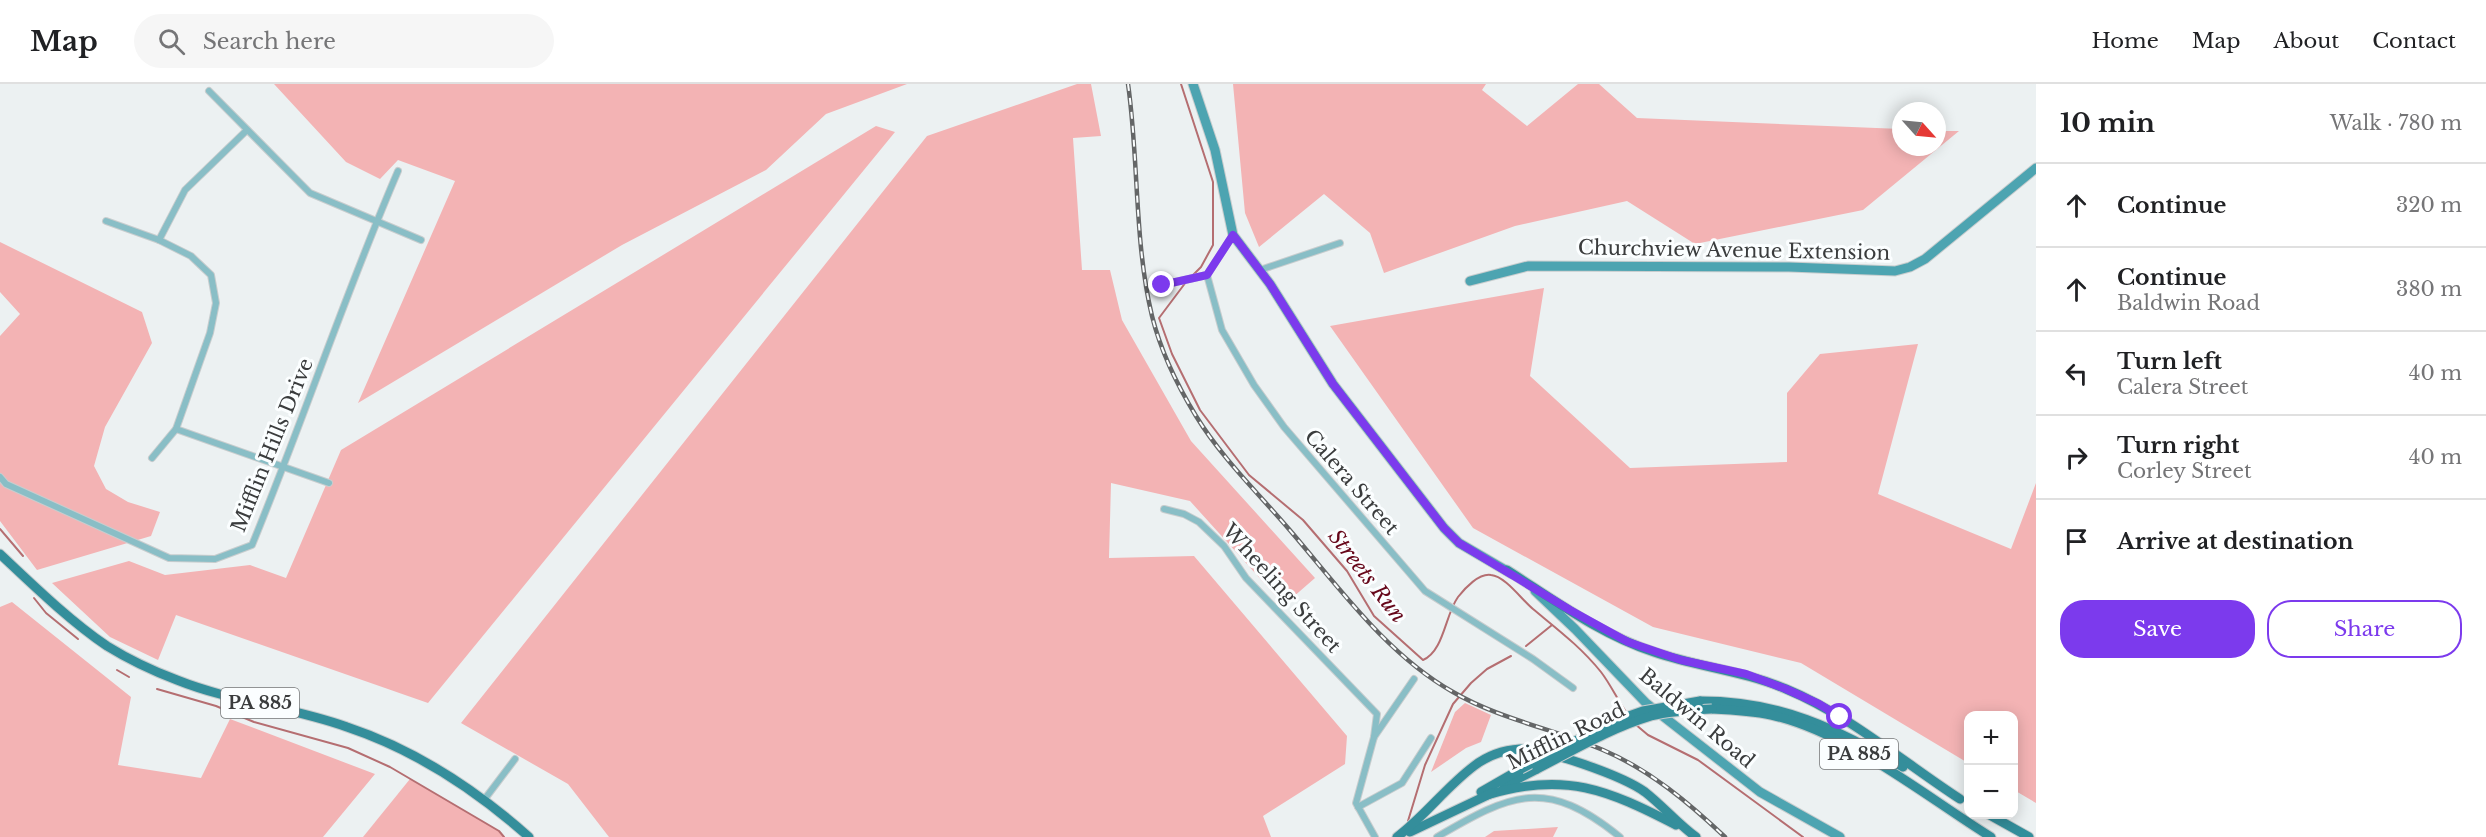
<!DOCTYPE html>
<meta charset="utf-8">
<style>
body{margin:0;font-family:"Libre Baskerville",serif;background:#f6f6f6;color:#202124}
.controls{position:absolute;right:18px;bottom:18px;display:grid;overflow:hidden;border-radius:12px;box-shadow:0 3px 15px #0003}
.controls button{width:54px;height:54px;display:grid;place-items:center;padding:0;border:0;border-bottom:2px solid #e0e0e0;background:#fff;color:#202124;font:30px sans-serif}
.compass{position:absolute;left:1892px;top:18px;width:54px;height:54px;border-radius:50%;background:#fff;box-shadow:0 3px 15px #0003;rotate:117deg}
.stop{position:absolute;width:18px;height:18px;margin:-14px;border:4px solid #7c3aed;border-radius:50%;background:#fff}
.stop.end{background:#7c3aed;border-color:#fff;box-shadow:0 2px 6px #0008}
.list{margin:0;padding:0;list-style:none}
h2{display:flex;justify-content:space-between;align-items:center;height:78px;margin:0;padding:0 24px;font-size:26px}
h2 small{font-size:20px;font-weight:400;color:#757577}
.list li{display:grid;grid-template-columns:39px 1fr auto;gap:18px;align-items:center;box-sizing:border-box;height:84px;padding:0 24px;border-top:2px solid #e0e0e0}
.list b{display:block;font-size:22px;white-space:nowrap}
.list p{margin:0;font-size:20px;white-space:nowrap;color:#757577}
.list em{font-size:20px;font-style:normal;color:#757577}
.actions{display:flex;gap:12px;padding:18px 24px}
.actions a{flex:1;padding:14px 0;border:2px solid #7c3aed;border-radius:24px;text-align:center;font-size:21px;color:#7c3aed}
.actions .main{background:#7c3aed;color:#fff}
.icon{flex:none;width:33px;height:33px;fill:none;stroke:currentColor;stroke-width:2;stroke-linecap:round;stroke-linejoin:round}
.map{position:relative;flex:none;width:2036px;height:753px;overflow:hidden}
header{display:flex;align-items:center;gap:36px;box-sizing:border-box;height:84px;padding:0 30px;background:#fff;border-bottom:2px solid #e0e0e0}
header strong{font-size:28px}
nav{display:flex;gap:33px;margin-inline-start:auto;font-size:21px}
.search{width:420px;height:54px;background:#f6f6f6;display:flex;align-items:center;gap:15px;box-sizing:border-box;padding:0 21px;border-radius:33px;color:#757577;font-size:22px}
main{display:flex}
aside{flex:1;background:#fff}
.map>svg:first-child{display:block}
</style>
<header>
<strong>Map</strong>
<div class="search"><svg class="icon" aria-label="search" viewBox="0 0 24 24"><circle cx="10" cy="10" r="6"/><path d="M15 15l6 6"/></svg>Search here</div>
<nav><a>Home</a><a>Map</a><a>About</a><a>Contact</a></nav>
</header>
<main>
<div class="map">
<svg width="2036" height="753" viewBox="0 0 2036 753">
<rect width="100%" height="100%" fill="#ecf1f2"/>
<g fill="#f3b3b4">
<path d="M 274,0 L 907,0 L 826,30 L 766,86 L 622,161 L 358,319 L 455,97 L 398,76 L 380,95 L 346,78 Z"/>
<path d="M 1077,0 L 1091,0 L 1101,52 L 1073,54 L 1082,186 L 1110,186 L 1122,236 L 1191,357 L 1315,494 L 1284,521 L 1190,417 L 1111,399 L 1109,474 L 1194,472 L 1347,652 L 1345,680 L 1263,732 L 1271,753 L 609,753 L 568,700 L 461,639 L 927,52 Z"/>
<path d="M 1233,0 L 1486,0 L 1482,6 L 1527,42 L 1578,0 L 1599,0 L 1637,34 L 1901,45 L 1901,63 L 1937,63 L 1937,47 L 1959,47 L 1863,126 L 1695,160 L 1627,117 L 1515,142 L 1384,189 L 1370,149 L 1324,110 L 1259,163 L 1245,129 Z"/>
<path d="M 876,42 L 895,48 L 428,619 L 176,531 L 158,576 L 110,553 L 52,499 L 129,477 L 165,491 L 250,481 L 286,494 L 341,366 Z"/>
<path d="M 0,158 L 142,228 L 152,259 L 105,343 L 94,382 L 106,405 L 128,418 L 160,428 L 151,452 L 37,486 L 0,437 L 0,252 L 20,230 L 0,208 Z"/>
<path d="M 1544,204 L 1530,292 L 1630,384 L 1787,378 L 1787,309 L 1820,270 L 1918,260 L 1878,410 L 2011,465 L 2036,399 L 2036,719 L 2014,706 L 2014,632 L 1968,632 L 1968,679 L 1801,579 L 1653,543 L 1473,444 L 1330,242 Z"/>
<path d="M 12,518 L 131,613 L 118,681 L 201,694 L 230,635 L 375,690 L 323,753 L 0,753 L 0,523 Z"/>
<path d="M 1465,619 L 1491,631 L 1481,658 L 1466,664 L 1431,688 L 1455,628 Z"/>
<path d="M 410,695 L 499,747 L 504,753 L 363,753 Z"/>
<path d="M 1558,743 L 1553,753 L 1485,753 L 1494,747 Z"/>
</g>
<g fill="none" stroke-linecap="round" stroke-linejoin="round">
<g stroke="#b56e71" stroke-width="2">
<path d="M 1181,0 L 1213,98 L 1213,161 L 1201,183 L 1192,192"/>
<path d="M 1186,198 L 1159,234 L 1172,270 L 1200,326 L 1249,391 L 1303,436 L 1347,487 L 1374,532 L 1423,576 C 1444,567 1445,531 1458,513 C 1465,504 1479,489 1491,491 C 1505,492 1522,516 1533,525 C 1557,545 1581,563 1601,588 C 1611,601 1618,617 1628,631"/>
<path d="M 0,445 L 23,472"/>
<path d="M 34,514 L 46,529 L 78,555"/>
<path d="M 1526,562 L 1552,541"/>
<path d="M 117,586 L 129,593"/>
<path d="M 157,605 L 216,622 L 254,638 L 348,664 L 390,683 L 499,747 L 504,753"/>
<path d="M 1635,640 L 1648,651 L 1698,676 L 1803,753"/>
<path d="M 1408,737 L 1425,681 L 1453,620 L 1471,599 L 1487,585 L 1511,572"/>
</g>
<g stroke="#c8cdce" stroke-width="8">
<g id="street">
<path d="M 209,7 L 310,109 L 421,156"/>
<path d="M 106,137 L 159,156 L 191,172 L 211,191 L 216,219 L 210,249 L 176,345 L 152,374"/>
<path d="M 1233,151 L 1207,191 L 1222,246 L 1254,301 L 1284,343 L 1425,507 L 1533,575 L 1573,604"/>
<path d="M 159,156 L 185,106 L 247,46"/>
<path d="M 1260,186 L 1340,159"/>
<path d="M 1162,201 L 1207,191"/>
<path d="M 176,345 L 329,399"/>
<path d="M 0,393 L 6,400 L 169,474 L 215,475 L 252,461 C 303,337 345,210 398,87"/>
<path d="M 1164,425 L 1184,430 L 1199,438 L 1224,462 L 1246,494 L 1377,630 L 1374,653"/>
<path d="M 484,716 L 515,675"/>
<path d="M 1358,723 L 1402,699 L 1431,654"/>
<path d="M 1375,753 L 1356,719 L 1374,653 L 1414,595"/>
<path d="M 1437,753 C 1512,709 1546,693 1620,753"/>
</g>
</g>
<g stroke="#c8cdce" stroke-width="11">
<g id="secondary">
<path d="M 1193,0 L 1215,66 L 1233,151 L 1270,200 L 1333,300 L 1444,444 L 1459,459 L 1512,490"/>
<path d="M 1470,197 L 1528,182 L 1789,183 L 1895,187 L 1910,183 L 1925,175 L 2036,84"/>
<path d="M 1535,507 L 1575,545 L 1646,619 L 1760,708 L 1840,753"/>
</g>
</g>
<g stroke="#c8cdce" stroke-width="11">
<g id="primary">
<path d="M 0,470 C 33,501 70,537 107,562 C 128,575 153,587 177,596 C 232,618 292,623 347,643 C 416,666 475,705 529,753"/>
<path d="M 1507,486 C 1554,516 1601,551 1654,568 C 1698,583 1744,587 1786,605 C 1849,631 1903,678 1960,715"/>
<path d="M 1700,617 C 1782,617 1834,644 1903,683"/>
<path d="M 1712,625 C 1732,626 1752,627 1771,631 C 1847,648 1925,712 1991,753"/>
<path d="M 1504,702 L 1537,685"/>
<path d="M 1481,708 L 1521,685"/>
<path d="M 1487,711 C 1565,687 1608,706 1676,741"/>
<path d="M 1988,730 L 2029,753"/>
<path d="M 1410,748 L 1492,709"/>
<path d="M 1397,753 C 1425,732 1446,703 1474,682 C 1487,672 1504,666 1520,665 C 1547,665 1623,692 1645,708 C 1663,722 1678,740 1696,753"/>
</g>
</g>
<use href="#street" stroke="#89bec6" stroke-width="6"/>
<use href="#secondary" stroke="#4da4b1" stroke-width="9"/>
<use href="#primary" stroke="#348e9b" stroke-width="9"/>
<g stroke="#646667" stroke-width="4.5">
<path id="rail" d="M 1128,0 C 1139,77 1134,157 1152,232 C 1161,268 1177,301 1196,332 C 1221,373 1257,408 1288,444 C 1338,502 1386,570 1453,608 C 1499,635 1554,645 1603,666 C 1650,686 1689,719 1725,753"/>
</g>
<use href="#rail" stroke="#fbfeff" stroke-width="2" stroke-dasharray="7" stroke-linecap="butt"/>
<g stroke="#c8cdce" stroke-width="11" stroke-linecap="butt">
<g id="primary-bridge">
<path d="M 1521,685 L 1612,638 L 1643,627 L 1700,617"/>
<path d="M 1537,685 C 1574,666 1611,644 1651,632 C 1671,627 1692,626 1712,625"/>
</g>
</g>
<use href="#primary-bridge" stroke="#348e9b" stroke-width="9"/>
</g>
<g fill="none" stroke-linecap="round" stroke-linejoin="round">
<path stroke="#7c3aed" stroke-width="8" d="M 1162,201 L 1207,191 L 1233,151 L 1270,200 L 1333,300 L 1444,444 L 1459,459 L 1570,526 L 1628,558 L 1681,576 L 1746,590 L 1786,605 L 1819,620 L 1840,633"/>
</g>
<g text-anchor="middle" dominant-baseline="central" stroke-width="6" stroke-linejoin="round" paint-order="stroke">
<g fill="#fbfeff" stroke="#747677" stroke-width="1.5">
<rect x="221" y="604" width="78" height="30" rx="4.5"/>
<rect x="1820" y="655" width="78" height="30" rx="4.5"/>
</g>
<g font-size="18" font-weight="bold" fill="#3a3c3d">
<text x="260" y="619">PA 885</text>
<text x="1859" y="670">PA 885</text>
</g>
<g font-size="20" fill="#3a3c3d" stroke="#fbfeff">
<text transform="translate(1734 166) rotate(1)">Churchview Avenue Extension</text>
<text transform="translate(272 361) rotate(-68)">Mifflin Hills Drive</text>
<text transform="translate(1352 398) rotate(49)">Calera Street</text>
<text transform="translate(1282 504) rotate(48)">Wheeling Street</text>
<text transform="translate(1697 634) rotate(40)">Baldwin Road</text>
<text transform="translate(1566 652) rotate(-26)">Mifflin Road</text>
</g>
<g font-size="21" font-style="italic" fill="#66071a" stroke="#fbfeff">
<text transform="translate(1367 492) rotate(52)">Streets Run</text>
</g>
</g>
</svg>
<div class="controls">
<button>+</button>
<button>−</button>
</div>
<svg class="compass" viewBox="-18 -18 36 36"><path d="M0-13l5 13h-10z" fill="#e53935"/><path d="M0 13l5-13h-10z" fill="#757577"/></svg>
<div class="stop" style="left:1840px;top:633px"></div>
<div class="stop end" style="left:1162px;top:201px"></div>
</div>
<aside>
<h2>10 min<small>Walk · 780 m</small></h2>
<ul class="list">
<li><svg class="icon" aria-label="ahead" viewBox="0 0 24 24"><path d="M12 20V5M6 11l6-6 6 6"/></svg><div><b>Continue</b></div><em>320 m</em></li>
<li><svg class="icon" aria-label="ahead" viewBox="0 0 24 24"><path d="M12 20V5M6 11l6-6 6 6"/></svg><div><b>Continue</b><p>Baldwin Road</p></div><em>380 m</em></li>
<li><svg class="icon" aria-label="left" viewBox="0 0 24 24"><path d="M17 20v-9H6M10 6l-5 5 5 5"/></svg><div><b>Turn left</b><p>Calera Street</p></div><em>40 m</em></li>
<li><svg class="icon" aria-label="right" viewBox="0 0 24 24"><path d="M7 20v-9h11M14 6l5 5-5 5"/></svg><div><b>Turn right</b><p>Corley Street</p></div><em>40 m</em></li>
<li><svg class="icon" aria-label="arrive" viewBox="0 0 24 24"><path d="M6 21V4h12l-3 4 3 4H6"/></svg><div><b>Arrive at destination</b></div></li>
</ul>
<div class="actions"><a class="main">Save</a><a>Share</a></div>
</aside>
</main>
